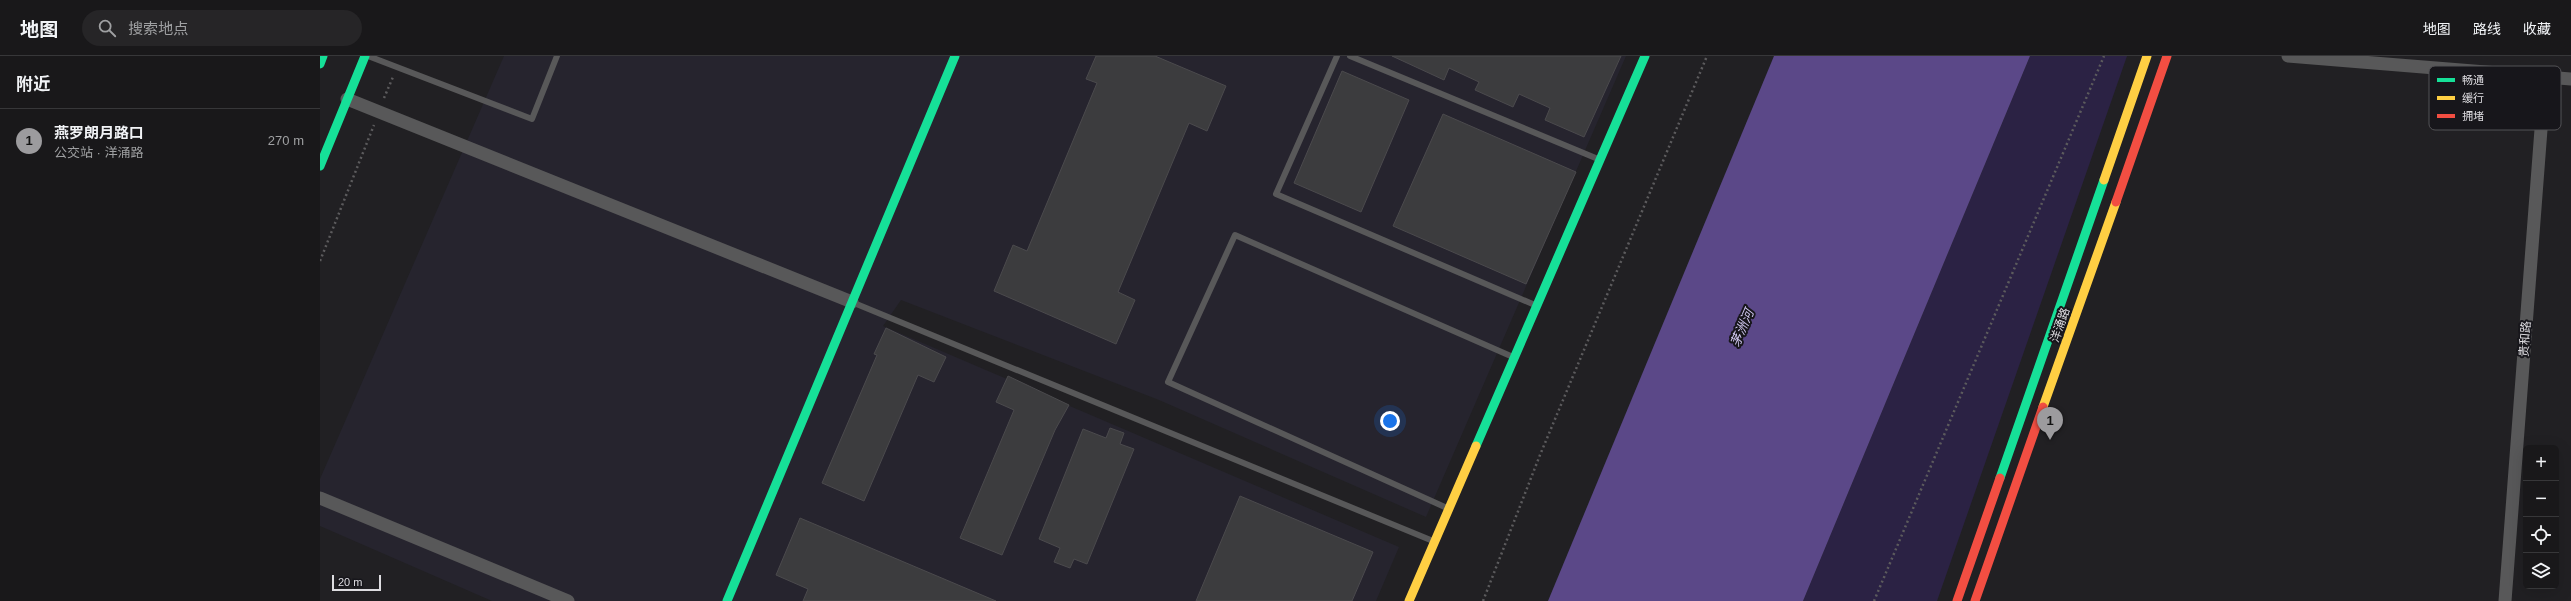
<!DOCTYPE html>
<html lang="zh">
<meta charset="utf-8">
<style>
body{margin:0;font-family:Helvetica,"Noto Sans SC",sans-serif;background:#262527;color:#f1f3f6}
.controls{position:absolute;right:12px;bottom:12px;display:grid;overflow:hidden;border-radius:6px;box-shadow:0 4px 16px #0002}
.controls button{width:36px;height:36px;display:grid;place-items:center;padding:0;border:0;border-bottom:1px solid #373739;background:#19181a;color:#f1f3f6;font:20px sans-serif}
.scale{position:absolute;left:12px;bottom:10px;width:49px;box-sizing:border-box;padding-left:4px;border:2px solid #dedde1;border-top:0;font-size:11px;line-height:14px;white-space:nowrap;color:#dedde1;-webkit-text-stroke:3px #17161b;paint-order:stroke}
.you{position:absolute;left:1070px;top:365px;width:14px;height:14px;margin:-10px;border:3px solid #fff;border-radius:50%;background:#1a73e8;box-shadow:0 0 0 6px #1a73e833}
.badge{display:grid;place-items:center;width:26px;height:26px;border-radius:50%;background:#9c9b9e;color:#111;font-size:13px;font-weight:700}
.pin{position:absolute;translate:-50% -33px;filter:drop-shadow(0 1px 2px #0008)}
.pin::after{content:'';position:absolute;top:21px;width:14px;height:12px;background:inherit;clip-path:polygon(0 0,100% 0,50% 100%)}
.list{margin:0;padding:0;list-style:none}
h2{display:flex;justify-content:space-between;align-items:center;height:52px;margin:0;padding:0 16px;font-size:17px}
h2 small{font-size:13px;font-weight:400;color:#9fa0a2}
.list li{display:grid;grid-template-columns:26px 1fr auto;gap:12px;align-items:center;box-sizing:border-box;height:64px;padding:0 16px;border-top:1px solid #373739}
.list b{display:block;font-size:15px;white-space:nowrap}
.list p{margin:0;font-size:13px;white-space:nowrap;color:#9fa0a2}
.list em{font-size:13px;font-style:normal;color:#9fa0a2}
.icon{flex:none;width:22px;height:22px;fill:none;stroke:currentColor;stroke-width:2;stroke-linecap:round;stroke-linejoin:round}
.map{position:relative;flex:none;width:2251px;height:545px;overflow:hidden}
header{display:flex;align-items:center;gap:24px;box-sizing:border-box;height:56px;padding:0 20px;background:#19181a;border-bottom:1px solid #373739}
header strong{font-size:19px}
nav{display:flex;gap:22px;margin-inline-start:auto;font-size:14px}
.search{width:280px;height:36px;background:#262527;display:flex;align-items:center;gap:10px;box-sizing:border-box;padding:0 14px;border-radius:22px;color:#9fa0a2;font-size:15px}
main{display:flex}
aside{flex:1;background:#19181a}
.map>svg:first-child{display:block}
</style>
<header>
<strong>地图</strong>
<div class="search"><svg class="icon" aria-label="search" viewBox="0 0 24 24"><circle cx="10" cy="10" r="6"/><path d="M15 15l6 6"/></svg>搜索地点</div>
<nav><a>地图</a><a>路线</a><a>收藏</a></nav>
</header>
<main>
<aside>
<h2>附近<small></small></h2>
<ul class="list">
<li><span class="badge">1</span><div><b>燕罗朗月路口</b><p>公交站 · 洋涌路</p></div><em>270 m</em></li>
</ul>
</aside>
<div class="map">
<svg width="2251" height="545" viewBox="0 0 2251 545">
<rect width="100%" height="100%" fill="#212023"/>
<path fill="#26242e" d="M 184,0 L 1306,0 L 1106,461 L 839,344 L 581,244 L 563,270 L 1079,491 L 1056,545 L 172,545 L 0,470 L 0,423 Z"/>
<path fill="#2b2244" d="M 1710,0 L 1807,0 L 1617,545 L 1483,545 Z"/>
<path fill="#5b4888" d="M 1454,0 L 1710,0 L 1483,545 L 1228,545 Z"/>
<g fill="#3c3c3e" stroke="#4b4a4d">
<path d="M 776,0 L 835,0 L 906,30 L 887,75 L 869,67 L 798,236 L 815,244 L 796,288 L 674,235 L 693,189 L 707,195 L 777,27 L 766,23 Z"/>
<path d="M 1072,0 L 1301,0 L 1264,81 L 1225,64 L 1230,52 L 1199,38 L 1193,51 L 1155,34 L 1159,26 L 1129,12 L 1124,24 Z"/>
<path d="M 1022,15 L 1089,44 L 1041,156 L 974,127 Z"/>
<path d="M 1123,58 L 1256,116 L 1206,228 L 1073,170 Z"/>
<path d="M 566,272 L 626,301 L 614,326 L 598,319 L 544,445 L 502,427 L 557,299 L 554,298 Z"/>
<path d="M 688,320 L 749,349 L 735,374 L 682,499 L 640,482 L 694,354 L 676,346 Z"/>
<path d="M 790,372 L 804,377 L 800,388 L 814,393 L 767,508 L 754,503 L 750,512 L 734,506 L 740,492 L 719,483 L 763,373 L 786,382 Z"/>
<path d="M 920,440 L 1053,496 L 1032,545 L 876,545 Z"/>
<path d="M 480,462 L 676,545 L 483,545 L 488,533 L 456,519 Z"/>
</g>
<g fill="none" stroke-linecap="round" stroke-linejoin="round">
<g stroke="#5c5b5d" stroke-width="2.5" stroke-dasharray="2 3" stroke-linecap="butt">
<path d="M 64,42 L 73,21"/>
<path d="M 0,205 L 54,69"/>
<path d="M 1163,545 L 1220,399 L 1387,0"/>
<path d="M 1554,545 L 1784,0"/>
</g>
<g stroke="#585859" stroke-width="6">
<path d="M 48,0 L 212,63 L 237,0"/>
<path d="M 1017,0 L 956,138 L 1215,249"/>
<path d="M 1030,0 L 1278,103"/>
<path d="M 534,247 L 1113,485"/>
<path d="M 1127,452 L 848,326 L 915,179 L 1193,301"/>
</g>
<g stroke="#585859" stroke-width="13">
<path d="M 1968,0 L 2251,23"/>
<path d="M 27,43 L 532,246"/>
<path d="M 0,442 L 248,545"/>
<path d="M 2185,545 L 2225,21"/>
</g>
<g stroke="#16e098" stroke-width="9">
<path d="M 0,8 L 3,0"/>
<path d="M 0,110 L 45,0"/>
<path d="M 1156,390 L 1325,0"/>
<path d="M 1680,422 L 1784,124"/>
<path d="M 407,545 L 635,0"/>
</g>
<g stroke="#ffcf43" stroke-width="9">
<path d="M 1784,124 L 1827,0"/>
<path d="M 1723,351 L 1796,146"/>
<path d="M 1089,545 L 1156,390"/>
</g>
<g stroke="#f24e42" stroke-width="9">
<path d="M 1796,146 L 1847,0"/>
<path d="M 1637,545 L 1680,422"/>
<path d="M 1655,545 L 1723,351"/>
</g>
</g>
<g text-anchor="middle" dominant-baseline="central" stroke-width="4" stroke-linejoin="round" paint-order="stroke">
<g font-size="12" fill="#dedde1" stroke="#17161b">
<text transform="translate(1740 269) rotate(-71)">洋涌路</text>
<text transform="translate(2205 283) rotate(-86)">贵和路</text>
</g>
<g font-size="13" font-style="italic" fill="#d1c8f0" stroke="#17161b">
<text transform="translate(1422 272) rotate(-67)">茅洲河</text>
</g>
</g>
<rect x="2109" y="10" width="132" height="64" rx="6" fill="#17161b" stroke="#535256" stroke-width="1"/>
<rect x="2117" y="22" width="18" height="4" fill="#16e098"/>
<rect x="2117" y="40" width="18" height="4" fill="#ffcf43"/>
<rect x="2117" y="58" width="18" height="4" fill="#f24e42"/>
<g font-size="11" fill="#dedde1">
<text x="2142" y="28">畅通</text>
<text x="2142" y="46">缓行</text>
<text x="2142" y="64">拥堵</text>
</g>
</svg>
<div class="controls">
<button>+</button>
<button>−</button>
<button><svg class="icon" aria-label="locate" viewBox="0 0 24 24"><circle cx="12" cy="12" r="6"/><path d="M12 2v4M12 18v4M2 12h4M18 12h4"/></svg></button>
<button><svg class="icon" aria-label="layers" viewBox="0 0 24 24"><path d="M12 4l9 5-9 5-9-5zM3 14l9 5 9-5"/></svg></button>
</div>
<div class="scale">20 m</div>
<div class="you"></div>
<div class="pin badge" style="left:1730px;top:384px">1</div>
</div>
</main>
